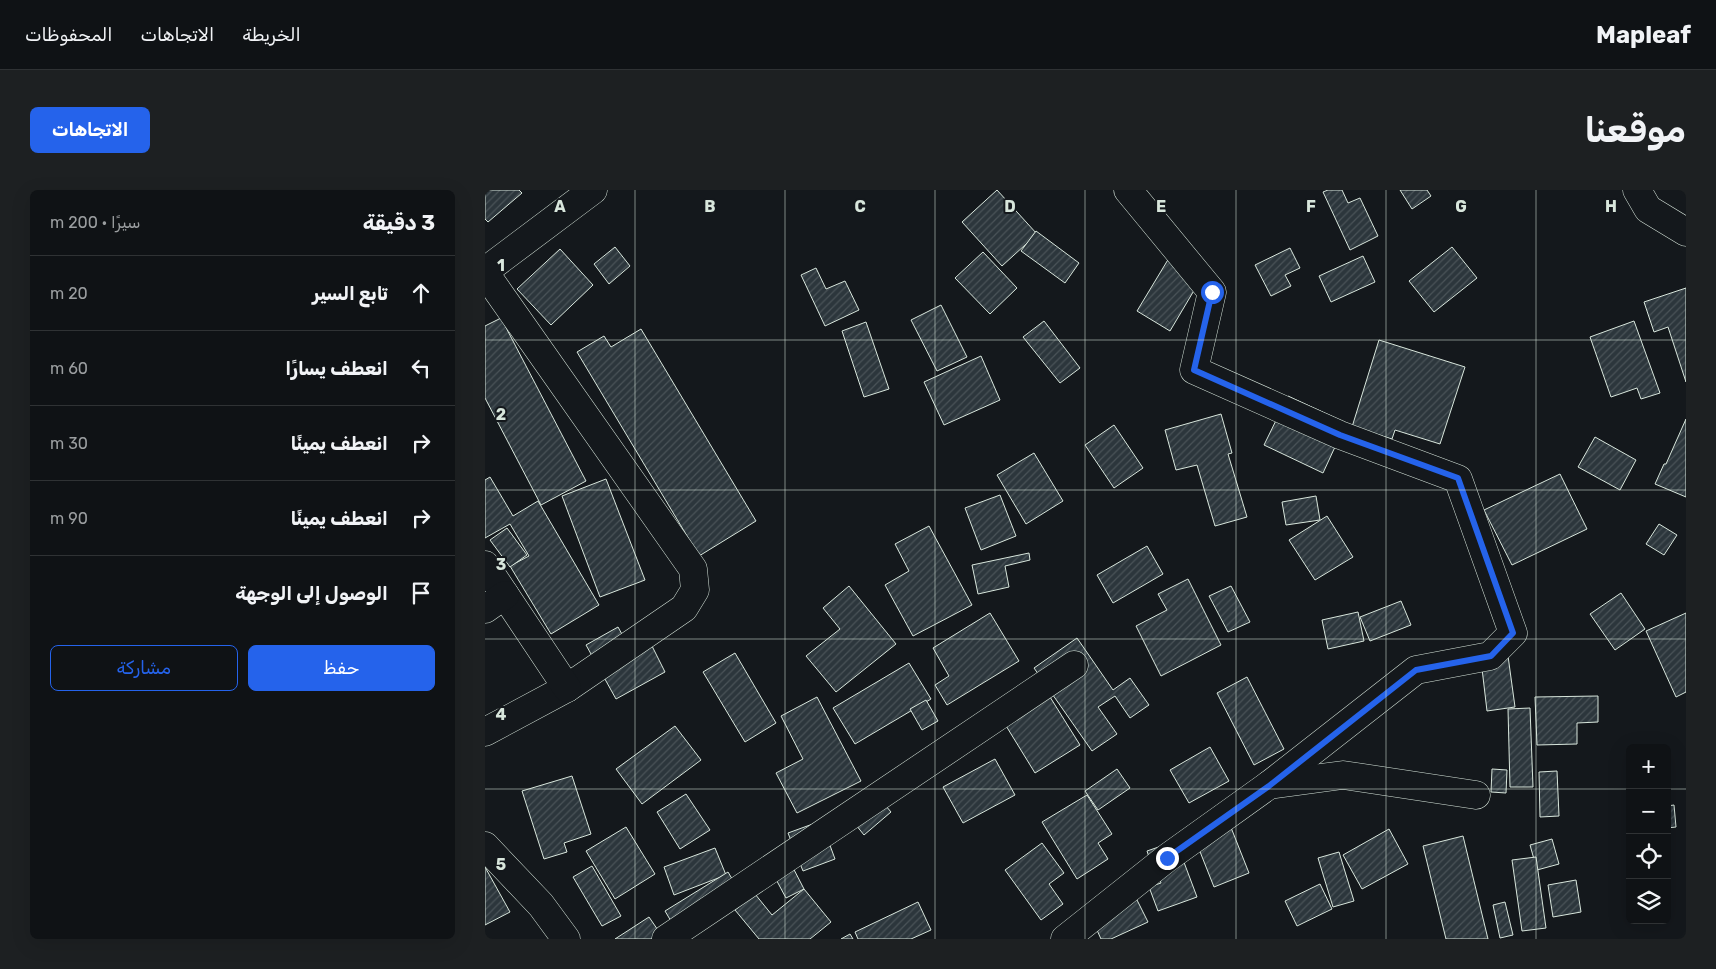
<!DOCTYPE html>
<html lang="ar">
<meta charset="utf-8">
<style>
body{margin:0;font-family:Rubik,"Noto Sans Arabic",sans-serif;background:#1d2022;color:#f1f3f6;direction:rtl}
.controls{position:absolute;right:15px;bottom:15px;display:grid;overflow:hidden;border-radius:8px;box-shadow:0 5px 20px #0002}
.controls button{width:45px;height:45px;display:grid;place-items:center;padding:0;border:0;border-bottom:1px solid #2f3234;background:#0f1215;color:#f1f3f6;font:25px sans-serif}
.stop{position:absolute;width:15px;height:15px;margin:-11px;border:4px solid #2563eb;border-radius:50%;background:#fff}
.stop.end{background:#2563eb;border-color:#fff;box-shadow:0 1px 5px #0008}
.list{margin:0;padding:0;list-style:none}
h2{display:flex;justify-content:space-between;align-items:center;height:65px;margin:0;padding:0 20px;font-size:21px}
h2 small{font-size:16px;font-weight:400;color:#9b9ea0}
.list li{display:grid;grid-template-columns:32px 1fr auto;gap:15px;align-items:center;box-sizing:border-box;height:75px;padding:0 20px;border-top:1px solid #2f3234}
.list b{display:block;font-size:19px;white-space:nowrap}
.list em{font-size:16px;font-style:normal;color:#9b9ea0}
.actions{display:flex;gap:10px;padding:15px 20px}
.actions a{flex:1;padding:11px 0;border:1px solid #2563eb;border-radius:8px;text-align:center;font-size:18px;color:#2563eb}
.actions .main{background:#2563eb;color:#fff}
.icon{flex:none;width:28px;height:28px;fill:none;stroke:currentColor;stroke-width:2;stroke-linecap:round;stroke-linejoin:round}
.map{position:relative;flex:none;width:1201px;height:749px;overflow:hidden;direction:ltr;border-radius:8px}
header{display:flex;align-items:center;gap:30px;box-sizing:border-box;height:70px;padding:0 25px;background:#0f1215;border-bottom:1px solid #2f3234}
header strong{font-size:24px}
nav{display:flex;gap:28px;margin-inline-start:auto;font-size:18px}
.intro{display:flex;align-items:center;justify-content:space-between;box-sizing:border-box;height:120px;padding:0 30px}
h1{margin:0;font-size:35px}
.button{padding:12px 22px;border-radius:8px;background:#2563eb;color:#fff;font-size:18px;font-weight:700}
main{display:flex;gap:30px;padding:0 30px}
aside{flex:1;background:#0f1215;border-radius:8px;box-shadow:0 5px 20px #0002}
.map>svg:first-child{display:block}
</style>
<header>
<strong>Mapleaf</strong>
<nav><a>الخريطة</a><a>الاتجاهات</a><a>المحفوظات</a></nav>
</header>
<div class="intro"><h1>موقعنا</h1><a class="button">الاتجاهات</a></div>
<main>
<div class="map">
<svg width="1201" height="749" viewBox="0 0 1201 749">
<defs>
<pattern id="building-hatch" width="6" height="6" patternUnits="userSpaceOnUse" patternTransform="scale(1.25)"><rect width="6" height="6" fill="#2c363c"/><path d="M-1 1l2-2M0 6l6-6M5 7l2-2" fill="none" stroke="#4a5358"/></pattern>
</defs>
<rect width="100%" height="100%" fill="#14181c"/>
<g fill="url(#building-hatch)" stroke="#d8e6dc">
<path d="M 0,0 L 34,0 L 37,3 L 3,32 L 0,29 Z"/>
<path d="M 512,0 L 552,44 L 517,76 L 477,32 Z"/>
<path d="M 843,0 L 857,0 L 863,13 L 875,8 L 893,46 L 865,60 L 838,2 Z"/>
<path d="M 915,0 L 942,0 L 946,6 L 927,19 Z"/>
<path d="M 551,41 L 594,73 L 580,93 L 536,61 Z"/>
<path d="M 130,57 L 145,76 L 124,94 L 109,74 Z"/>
<path d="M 967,57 L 992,88 L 949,122 L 924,91 Z"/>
<path d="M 805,58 L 815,78 L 800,85 L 806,96 L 786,106 L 770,75 Z"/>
<path d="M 75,59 L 108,95 L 66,135 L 32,99 Z"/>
<path d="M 498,62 L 532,98 L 505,124 L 470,88 Z"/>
<path d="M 878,66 L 890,92 L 846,112 L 834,86 Z"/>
<path d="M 684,68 L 717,87 L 685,141 L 652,121 Z"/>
<path d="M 331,78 L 341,99 L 360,91 L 374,120 L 340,136 L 316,85 Z"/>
<path d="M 1201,98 L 1201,192 L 1183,137 L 1169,142 L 1159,112 Z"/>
<path d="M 456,115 L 482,167 L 452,181 L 426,130 Z"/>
<path d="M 16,128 L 101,291 L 56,315 L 0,208 L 0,136 Z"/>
<path d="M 559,131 L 595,178 L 575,193 L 538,147 Z"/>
<path d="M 1149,131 L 1175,203 L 1156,209 L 1152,198 L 1126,207 L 1105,147 Z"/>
<path d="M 381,132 L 404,199 L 379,207 L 357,141 Z"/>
<path d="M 156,139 L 271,331 L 214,366 L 92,162 L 119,146 L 126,157 Z"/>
<path d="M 894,150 L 980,177 L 955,254 L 910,240 L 907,249 L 867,237 Z"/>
<path d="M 496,166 L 515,210 L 459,235 L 439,192 Z"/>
<path d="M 803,206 L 861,233 L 838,283 L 779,255 Z"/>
<path d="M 736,224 L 747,263 L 743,264 L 762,327 L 730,336 L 712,275 L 691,280 L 680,240 Z"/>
<path d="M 1201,229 L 1201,307 L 1170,294 L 1179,274 L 1181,274 Z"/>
<path d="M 629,235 L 658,278 L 629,298 L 600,255 Z"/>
<path d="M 1110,247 L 1151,270 L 1135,300 L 1093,277 Z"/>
<path d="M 549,263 L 578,311 L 541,334 L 512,285 Z"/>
<path d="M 1075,284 L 1102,339 L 1027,375 L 999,320 Z"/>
<path d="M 5,287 L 28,326 L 53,311 L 114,415 L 66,444 L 25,376 L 44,366 L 25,334 L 0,348 L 0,290 Z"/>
<path d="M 121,289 L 160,390 L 115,407 L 77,306 Z"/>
<path d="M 515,305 L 531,346 L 496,360 L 480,318 Z"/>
<path d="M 831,306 L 835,330 L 801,335 L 797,312 Z"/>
<path d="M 842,326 L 868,367 L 830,390 L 804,350 Z"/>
<path d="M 1174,334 L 1192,345 L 1179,365 L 1161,354 Z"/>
<path d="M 444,336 L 487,415 L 428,446 L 400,395 L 424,381 L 410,354 Z"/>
<path d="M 22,338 L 42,365 L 25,377 L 5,350 Z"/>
<path d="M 662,356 L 678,384 L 628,413 L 612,385 Z"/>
<path d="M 544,363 L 545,370 L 520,376 L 524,397 L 493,404 L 487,375 Z"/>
<path d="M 703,389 L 736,455 L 676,486 L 651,436 L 682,420 L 673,404 Z"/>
<path d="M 364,396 L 411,454 L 351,502 L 321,466 L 355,439 L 338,418 Z"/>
<path d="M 746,396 L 765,432 L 743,442 L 724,406 Z"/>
<path d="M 1136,403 L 1160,439 L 1130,460 L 1105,424 Z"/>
<path d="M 916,411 L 926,435 L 885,451 L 875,427 Z"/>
<path d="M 873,422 L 879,451 L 843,459 L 837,430 Z"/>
<path d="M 505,423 L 534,471 L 462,515 L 450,495 L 464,486 L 448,458 Z"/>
<path d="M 1201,423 L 1201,502 L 1191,507 L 1161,441 Z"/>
<path d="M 133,437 L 149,466 L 167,456 L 180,482 L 131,509 L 101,455 Z"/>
<path d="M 592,448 L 628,500 L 645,488 L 664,515 L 645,528 L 630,506 L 613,517 L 632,544 L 607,561 L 549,478 Z"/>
<path d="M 250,463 L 291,533 L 260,552 L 218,482 Z"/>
<path d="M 1023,466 L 1030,517 L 1002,521 L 996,470 Z"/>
<path d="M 424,473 L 446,509 L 370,554 L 348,518 Z"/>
<path d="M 762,487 L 799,559 L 769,575 L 732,503 Z"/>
<path d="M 560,499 L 595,555 L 550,583 L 515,526 Z"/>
<path d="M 1113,506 L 1113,532 L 1092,533 L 1092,554 L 1052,555 L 1050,507 Z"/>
<path d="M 332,507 L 376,591 L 312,623 L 291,583 L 318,569 L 296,526 Z"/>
<path d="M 441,510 L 453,531 L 437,540 L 425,519 Z"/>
<path d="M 1045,518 L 1048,597 L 1025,597 L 1023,519 Z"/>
<path d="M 190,536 L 216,570 L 157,614 L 131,579 Z"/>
<path d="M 725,557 L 744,591 L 704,613 L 685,580 Z"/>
<path d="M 510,569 L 530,605 L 478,633 L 458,597 Z"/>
<path d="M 632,579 L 645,598 L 613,620 L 600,601 Z"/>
<path d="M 1007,579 L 1022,580 L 1021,603 L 1006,602 Z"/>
<path d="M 1072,581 L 1074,626 L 1055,627 L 1054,582 Z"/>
<path d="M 87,586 L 106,644 L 79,653 L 82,662 L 59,669 L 37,601 Z"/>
<path d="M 390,603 L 406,622 L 379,645 L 363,625 Z"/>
<path d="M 201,604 L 225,640 L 195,659 L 172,622 Z"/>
<path d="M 602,605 L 627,644 L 613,653 L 623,669 L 592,689 L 557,632 Z"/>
<path d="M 1189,615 L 1191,637 L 1182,638 L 1182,616 Z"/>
<path d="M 336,631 L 350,669 L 318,681 L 303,643 Z"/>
<path d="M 745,635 L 764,683 L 729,697 L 710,649 Z"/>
<path d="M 141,637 L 170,684 L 130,709 L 101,661 Z"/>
<path d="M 904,639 L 923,674 L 877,699 L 858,665 Z"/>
<path d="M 978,646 L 1003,749 L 961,749 L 938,656 Z"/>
<path d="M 1067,649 L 1074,674 L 1052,680 L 1045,655 Z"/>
<path d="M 691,651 L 712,707 L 673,721 L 664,697 L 676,693 L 670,675 L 667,676 L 662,661 Z"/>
<path d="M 557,653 L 579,683 L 564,694 L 578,714 L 556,730 L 520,680 Z"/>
<path d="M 230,658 L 241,685 L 189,705 L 179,677 Z"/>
<path d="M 854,662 L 869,711 L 848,717 L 833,668 Z"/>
<path d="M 1051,667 L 1061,738 L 1037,741 L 1027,670 Z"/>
<path d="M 304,670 L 319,699 L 301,708 L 286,680 Z"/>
<path d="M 107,676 L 136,726 L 117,736 L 88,687 Z"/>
<path d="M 0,677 L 25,722 L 0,735 Z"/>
<path d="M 243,682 L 256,704 L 193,743 L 180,721 Z"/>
<path d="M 1091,690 L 1096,722 L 1068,727 L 1063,695 Z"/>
<path d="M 835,694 L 847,719 L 812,736 L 800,711 Z"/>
<path d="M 319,699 L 346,732 L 325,749 L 274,749 L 250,720 L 270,704 L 287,725 Z"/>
<path d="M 651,708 L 663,732 L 626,749 L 616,749 L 607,729 Z"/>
<path d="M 433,712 L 446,740 L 426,749 L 373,749 L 370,742 Z"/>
<path d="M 1020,712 L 1028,745 L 1015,748 L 1008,715 Z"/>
<path d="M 164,727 L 179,749 L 130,749 Z"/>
<path d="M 365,744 L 368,749 L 356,749 Z"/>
</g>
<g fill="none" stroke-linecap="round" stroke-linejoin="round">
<g stroke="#d8e6dc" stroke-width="29">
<g id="minor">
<path d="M 643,0 L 727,102 L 709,180 L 855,245 L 973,289 L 1028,443 L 1005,466 L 931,480 L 784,595"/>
<path d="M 1152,0 L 1163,19 L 1201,42"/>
<path d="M 0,81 L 108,0"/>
<path d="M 0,83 L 208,379 L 210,400 L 199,418 L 82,498 L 0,542"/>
<path d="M 0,375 L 82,498"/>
<path d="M 0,419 L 20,405"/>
<path d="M 0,656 L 56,715 L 81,749"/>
<path d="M 181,749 L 589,475"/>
<path d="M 580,749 L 682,668 L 784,595 L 858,585 L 991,605"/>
</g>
</g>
<use href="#minor" stroke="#14181c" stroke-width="28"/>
</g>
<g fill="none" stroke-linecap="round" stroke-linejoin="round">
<path stroke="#2563eb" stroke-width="6" d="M 682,668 L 784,596 L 931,480 L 1006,466 L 1028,443 L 973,288 L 855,245 L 709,180 L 727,102"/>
</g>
<path fill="none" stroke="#d8e6dc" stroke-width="1" stroke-opacity="0.55" d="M 150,0 L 150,749M 300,0 L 300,749M 450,0 L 450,749M 600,0 L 600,749M 751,0 L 751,749M 901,0 L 901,749M 1051,0 L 1051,749M 0,150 L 1201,150M 0,300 L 1201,300M 0,449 L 1201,449M 0,599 L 1145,599M 1182,599 L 1201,599"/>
<g font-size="16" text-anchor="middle" font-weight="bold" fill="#d8e6dc" stroke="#14181c" stroke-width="4" stroke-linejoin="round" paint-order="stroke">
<text x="75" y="22">A</text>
<text x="225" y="22">B</text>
<text x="375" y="22">C</text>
<text x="525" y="22">D</text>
<text x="676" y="22">E</text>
<text x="826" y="22">F</text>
<text x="976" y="22">G</text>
<text x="1126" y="22">H</text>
<text x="16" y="81">1</text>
<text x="16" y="230">2</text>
<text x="16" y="380">3</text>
<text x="16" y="530">4</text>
<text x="16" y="680">5</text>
</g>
</svg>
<div class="controls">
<button>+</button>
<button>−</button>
<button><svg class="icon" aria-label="locate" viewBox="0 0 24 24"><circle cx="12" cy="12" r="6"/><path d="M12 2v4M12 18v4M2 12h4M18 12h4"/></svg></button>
<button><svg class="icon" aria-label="layers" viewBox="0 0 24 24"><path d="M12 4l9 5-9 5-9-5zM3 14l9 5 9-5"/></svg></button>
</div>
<div class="stop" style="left:727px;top:102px"></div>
<div class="stop end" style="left:682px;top:668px"></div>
</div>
<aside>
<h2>3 دقيقة<small>سيرًا · 200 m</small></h2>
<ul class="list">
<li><svg class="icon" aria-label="ahead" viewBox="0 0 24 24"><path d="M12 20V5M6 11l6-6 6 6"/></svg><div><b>تابع السير</b></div><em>20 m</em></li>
<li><svg class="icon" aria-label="left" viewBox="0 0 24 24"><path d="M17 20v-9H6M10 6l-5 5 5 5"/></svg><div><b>انعطف يسارًا</b></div><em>60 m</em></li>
<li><svg class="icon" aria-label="right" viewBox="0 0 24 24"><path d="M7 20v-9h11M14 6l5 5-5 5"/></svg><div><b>انعطف يمينًا</b></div><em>30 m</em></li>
<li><svg class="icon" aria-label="right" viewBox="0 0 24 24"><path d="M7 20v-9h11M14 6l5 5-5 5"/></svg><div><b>انعطف يمينًا</b></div><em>90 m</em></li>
<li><svg class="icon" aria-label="arrive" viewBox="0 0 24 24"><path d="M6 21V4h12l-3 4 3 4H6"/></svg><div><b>الوصول إلى الوجهة</b></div></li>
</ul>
<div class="actions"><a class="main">حفظ</a><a>مشاركة</a></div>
</aside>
</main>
